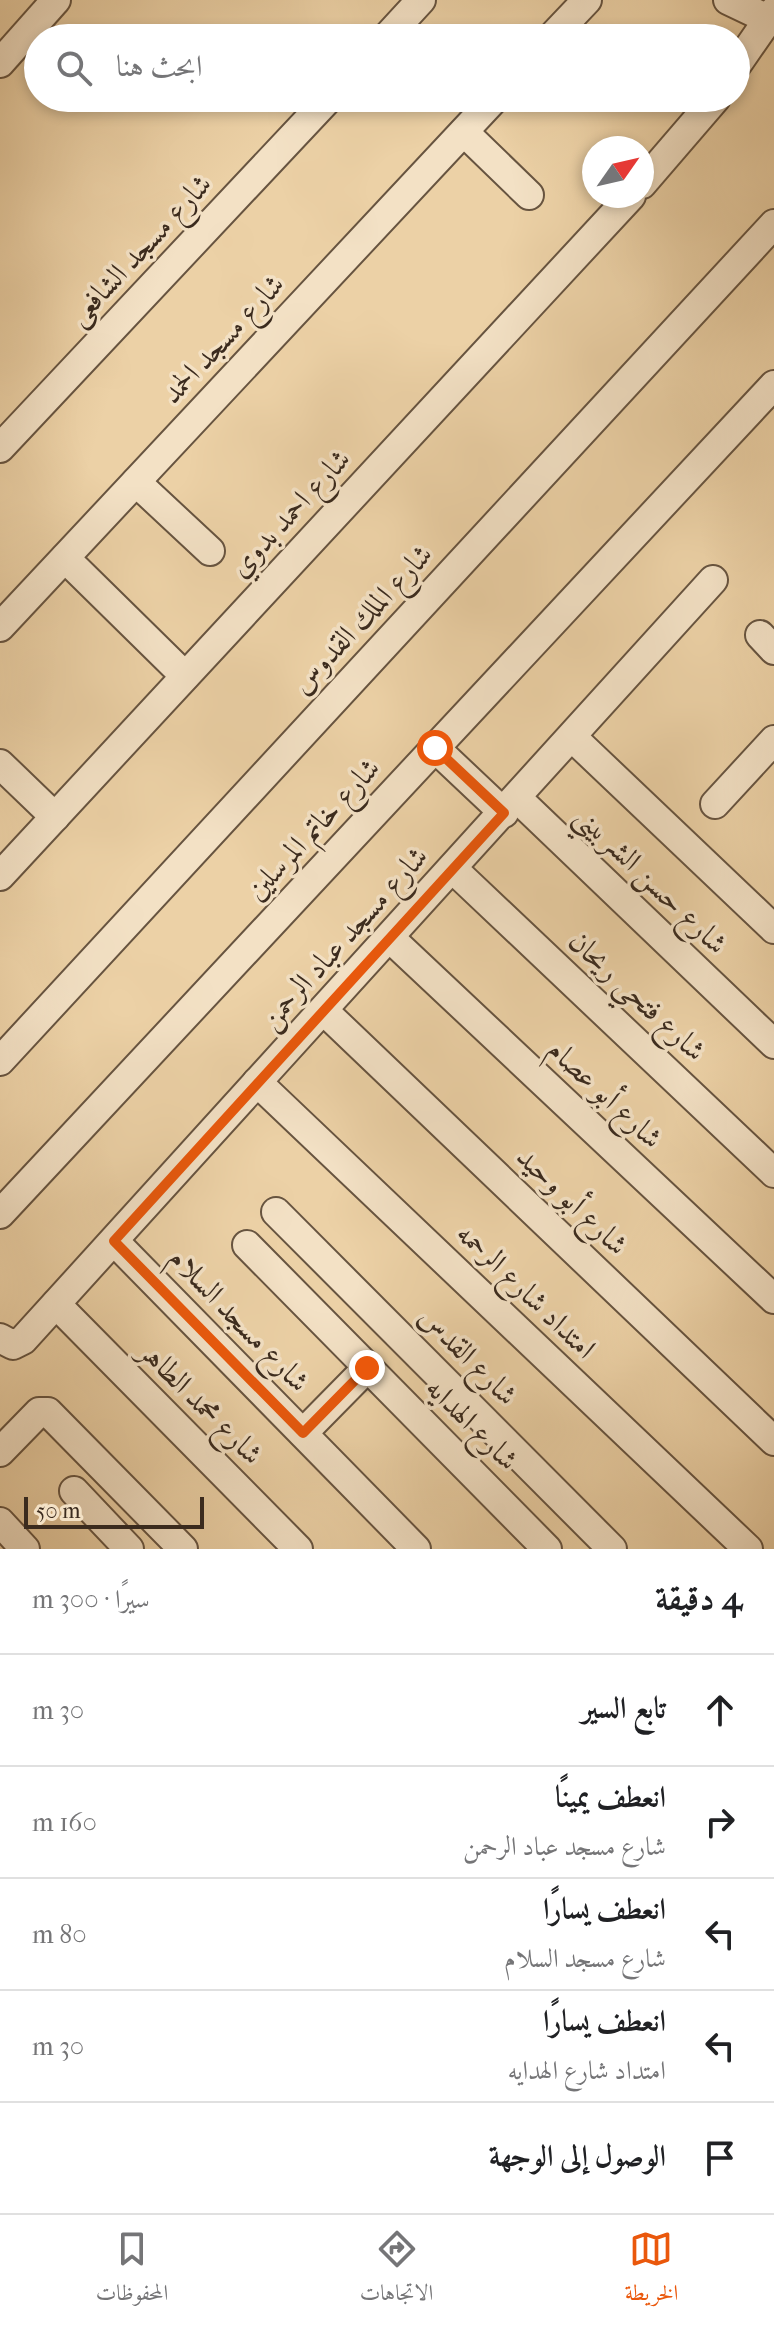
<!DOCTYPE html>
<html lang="ar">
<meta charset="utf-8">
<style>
body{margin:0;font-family:"IM FELL French Canon",Amiri,serif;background:#f6f6f6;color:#202124;direction:rtl}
.compass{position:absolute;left:582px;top:136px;width:72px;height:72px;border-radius:50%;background:#fff;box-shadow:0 4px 12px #0003;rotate:56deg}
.scale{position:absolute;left:24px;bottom:20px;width:180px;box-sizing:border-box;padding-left:8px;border:4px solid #3b2b1e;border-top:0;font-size:22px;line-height:28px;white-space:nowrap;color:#3b2b1e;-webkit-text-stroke:6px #f3e1c5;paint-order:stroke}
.stop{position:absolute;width:24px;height:24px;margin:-18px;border:6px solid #ea580c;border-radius:50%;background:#fff}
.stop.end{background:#ea580c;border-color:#fff;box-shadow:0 2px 8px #0008}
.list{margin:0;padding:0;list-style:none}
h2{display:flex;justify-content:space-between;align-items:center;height:104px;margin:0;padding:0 32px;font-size:34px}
h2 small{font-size:26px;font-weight:400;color:#757577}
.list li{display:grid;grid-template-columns:52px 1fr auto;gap:24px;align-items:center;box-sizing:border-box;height:112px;padding:0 32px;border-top:2px solid #e0e0e0}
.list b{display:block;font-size:30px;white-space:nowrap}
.list p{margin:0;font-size:26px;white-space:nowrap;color:#757577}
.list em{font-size:26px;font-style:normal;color:#757577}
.icon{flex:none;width:44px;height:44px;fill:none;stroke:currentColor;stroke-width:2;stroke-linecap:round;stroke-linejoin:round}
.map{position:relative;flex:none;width:774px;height:1549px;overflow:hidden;direction:ltr}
.search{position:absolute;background:#fff;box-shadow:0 4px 12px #0003;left:24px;right:24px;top:24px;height:88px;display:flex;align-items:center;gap:20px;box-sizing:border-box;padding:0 28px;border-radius:44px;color:#757577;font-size:30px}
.sheet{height:664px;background:#fff}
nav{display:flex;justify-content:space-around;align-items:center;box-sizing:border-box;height:112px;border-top:2px solid #e0e0e0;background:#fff;font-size:22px;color:#757577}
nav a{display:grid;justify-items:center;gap:4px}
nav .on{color:#ea580c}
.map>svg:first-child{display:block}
</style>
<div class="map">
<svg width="774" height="1549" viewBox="0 0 774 1549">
<rect width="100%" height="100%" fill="#ecd1a6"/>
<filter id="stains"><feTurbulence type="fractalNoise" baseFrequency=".0025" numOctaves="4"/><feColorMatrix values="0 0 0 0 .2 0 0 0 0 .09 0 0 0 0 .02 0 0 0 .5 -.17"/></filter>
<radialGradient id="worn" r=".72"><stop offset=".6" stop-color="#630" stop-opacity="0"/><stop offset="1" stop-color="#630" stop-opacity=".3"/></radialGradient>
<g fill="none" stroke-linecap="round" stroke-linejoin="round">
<g stroke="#675440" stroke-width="32">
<g id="minor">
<path d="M 728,0 L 774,22"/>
<path d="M 386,38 L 421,0"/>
<path d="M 551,38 L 587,0"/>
<path d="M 0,63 L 56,0"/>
<path d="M 736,66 L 774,11"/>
<path d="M 464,132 L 529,195"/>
<path d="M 642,184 L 716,98"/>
<path d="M 0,448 L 329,98"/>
<path d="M 136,482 L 210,551"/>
<path d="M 65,558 L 185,676"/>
<path d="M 0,627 L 495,98"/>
<path d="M 760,635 L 774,650"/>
<path d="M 572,737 L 774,929"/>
<path d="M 435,748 L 504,813"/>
<path d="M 0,764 L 55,817"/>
<path d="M 517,798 L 774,1044"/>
<path d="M 715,804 L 774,740"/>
<path d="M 453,869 L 774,1173"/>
<path d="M 0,876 L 631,196"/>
<path d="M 390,938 L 774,1299"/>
<path d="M 324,1011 L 774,1441"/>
<path d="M 0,1061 L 774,224"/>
<path d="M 257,1082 L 748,1549"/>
<path d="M 276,1212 L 612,1549"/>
<path d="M 0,1214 L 774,385"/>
<path d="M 114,1241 L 416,1549"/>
<path d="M 247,1245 L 547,1549"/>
<path d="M 56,1304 L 298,1549"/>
<path d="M 0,1338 L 13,1345 L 23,1340 L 713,580"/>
<path d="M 303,1433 L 367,1368"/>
<path d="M 0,1452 L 39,1412 L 48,1412 L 183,1549"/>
<path d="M 74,1491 L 129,1549"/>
<path d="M 0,1522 L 25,1549"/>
</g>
</g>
<use href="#minor" stroke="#f3e1c5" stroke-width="28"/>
</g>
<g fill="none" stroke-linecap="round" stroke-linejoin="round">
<path stroke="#ea580c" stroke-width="10" d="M 367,1368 L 303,1433 L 114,1241 L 504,813 L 435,748"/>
</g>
<g text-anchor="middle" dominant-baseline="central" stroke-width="7" stroke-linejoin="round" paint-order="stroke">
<g font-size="30" fill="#3b2b1e" stroke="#f3e1c5">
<text transform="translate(140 250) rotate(-47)">شارع مسجد الشافعى</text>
<text transform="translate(223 339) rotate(-47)">شارع مسجد الحمد</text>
<text transform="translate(290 513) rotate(-47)">شارع احمد بدوي</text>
<text transform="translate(362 619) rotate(-47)">شارع الملك القدوس</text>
<text transform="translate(313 829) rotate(-47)">شارع خاتم المرسلين</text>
<text transform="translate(651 880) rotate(44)">شارع حسن الشربيني</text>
<text transform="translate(344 938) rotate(-48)">شارع مسجد عباد الرحمن</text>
<text transform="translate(637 996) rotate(43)">شارع فتحي ريحان</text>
<text transform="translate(605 1094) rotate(43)">شارع أبو عصام</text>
<text transform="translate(572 1201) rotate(44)">شارع أبو وحيد</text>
<text transform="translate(526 1291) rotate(44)">امتداد شارع الرحمه</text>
<text transform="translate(239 1320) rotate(46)">شارع مسجد السلام</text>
<text transform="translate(468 1356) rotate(45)">شارع القدس</text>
<text transform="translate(201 1403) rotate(45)">شارع محمد الطاهر</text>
<text transform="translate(472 1424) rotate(45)">شارع الهدايه</text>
</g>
</g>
<rect width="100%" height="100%" filter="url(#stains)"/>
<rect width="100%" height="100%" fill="url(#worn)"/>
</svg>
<svg class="compass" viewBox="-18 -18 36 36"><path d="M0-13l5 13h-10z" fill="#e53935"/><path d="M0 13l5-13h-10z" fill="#757577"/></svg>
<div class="scale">50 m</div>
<div class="stop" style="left:435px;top:748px"></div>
<div class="stop end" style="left:367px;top:1368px"></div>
<div class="search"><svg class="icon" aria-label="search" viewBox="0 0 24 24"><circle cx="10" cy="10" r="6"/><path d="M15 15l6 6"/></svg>ابحث هنا</div>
</div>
<section class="sheet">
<h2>4 دقيقة<small>سيرًا · 300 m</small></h2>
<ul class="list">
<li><svg class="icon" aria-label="ahead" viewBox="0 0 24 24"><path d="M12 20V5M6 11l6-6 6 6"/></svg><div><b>تابع السير</b></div><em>30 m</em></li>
<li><svg class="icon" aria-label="right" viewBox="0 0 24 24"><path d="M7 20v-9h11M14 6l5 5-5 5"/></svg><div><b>انعطف يمينًا</b><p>شارع مسجد عباد الرحمن</p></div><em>160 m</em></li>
<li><svg class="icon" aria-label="left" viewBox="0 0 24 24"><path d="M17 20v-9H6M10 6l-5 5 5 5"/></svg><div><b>انعطف يسارًا</b><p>شارع مسجد السلام</p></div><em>80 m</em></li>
<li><svg class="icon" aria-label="left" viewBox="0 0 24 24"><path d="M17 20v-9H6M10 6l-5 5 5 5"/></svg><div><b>انعطف يسارًا</b><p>امتداد شارع الهدايه</p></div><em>30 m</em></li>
<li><svg class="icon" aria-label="arrive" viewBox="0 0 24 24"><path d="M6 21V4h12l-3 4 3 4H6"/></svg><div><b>الوصول إلى الوجهة</b></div></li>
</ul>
</section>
<nav>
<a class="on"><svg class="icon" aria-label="map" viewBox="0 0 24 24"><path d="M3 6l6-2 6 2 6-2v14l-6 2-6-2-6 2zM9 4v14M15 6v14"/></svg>الخريطة</a>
<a><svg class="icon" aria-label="directions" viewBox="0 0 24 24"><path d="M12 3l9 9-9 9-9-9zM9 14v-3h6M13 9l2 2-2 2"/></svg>الاتجاهات</a>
<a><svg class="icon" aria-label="saved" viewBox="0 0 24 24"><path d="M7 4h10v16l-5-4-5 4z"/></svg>المحفوظات</a>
</nav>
